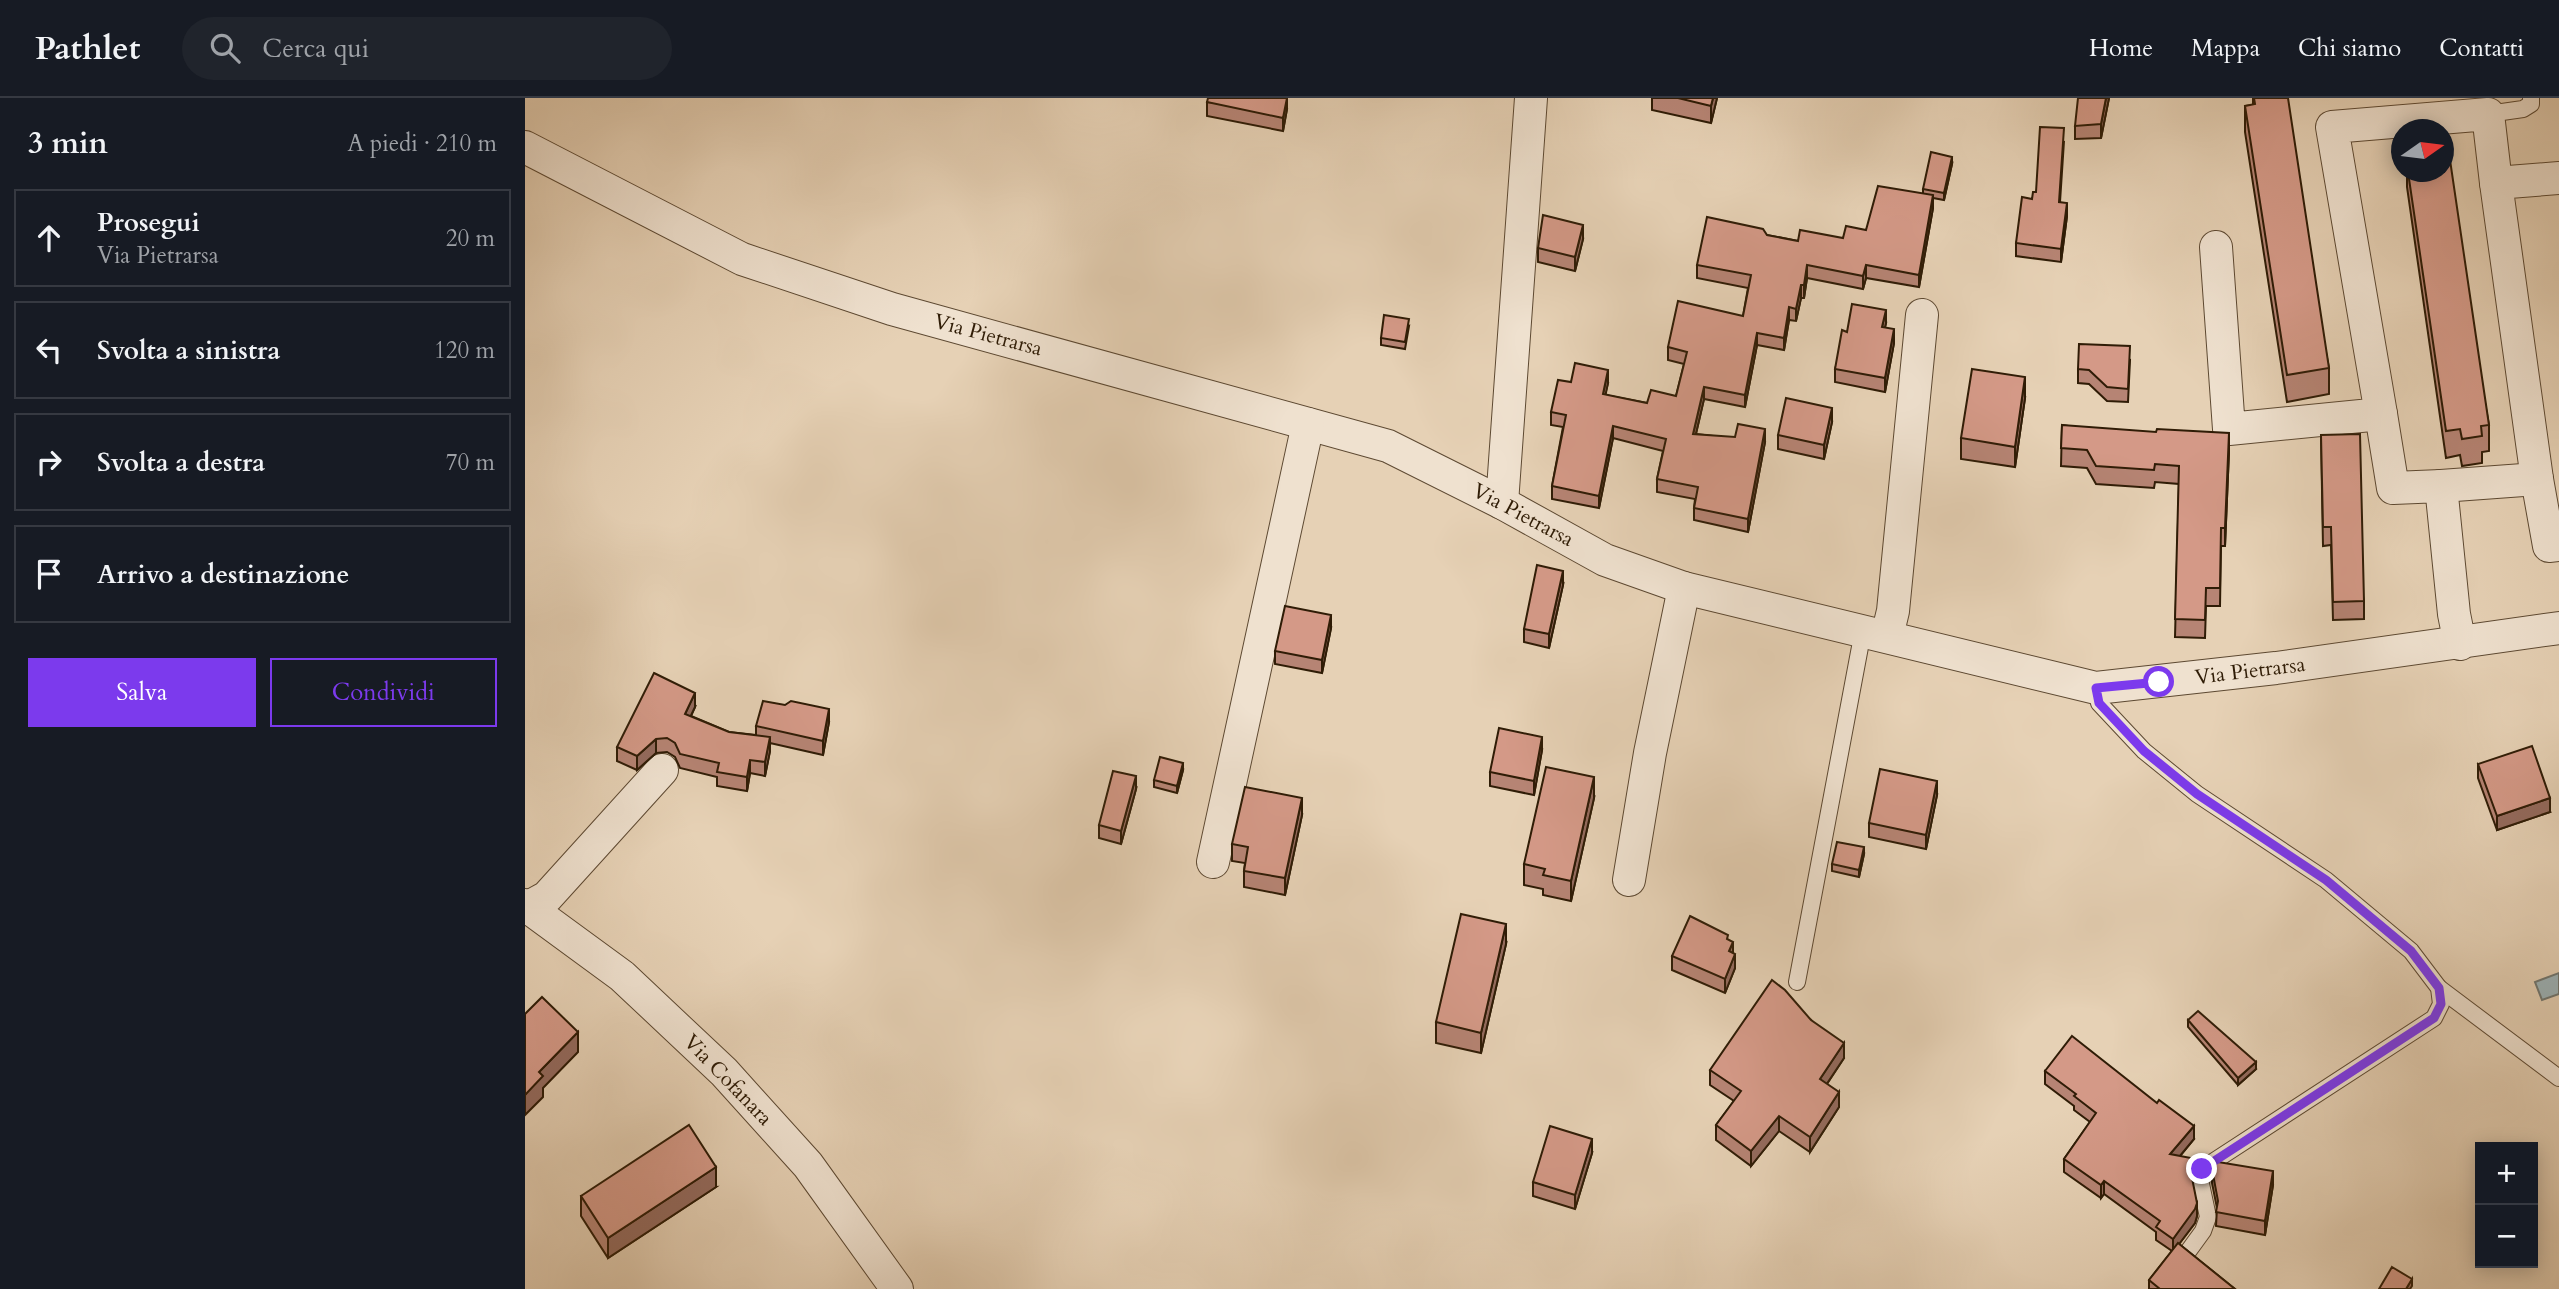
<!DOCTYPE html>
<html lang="it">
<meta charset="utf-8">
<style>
body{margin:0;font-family:Cardo,serif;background:#20242c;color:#f1f3f6}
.controls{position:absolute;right:21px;bottom:21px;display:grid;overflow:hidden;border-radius:0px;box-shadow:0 4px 18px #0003}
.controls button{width:63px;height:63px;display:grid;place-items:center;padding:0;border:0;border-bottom:2px solid #363941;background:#171b24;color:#f1f3f6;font:35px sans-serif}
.compass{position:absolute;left:1866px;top:21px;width:63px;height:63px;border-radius:50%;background:#171b24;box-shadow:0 4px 18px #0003;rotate:76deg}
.stop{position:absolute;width:21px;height:21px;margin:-16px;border:5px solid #7c3aed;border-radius:50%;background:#fff}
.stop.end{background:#7c3aed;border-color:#fff;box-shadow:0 2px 7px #0008}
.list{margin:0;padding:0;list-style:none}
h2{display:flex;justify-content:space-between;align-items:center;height:91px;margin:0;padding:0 28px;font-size:30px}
h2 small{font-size:23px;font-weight:400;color:#9ea1a6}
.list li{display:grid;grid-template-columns:46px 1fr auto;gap:21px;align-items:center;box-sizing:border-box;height:98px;margin:0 14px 14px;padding:0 14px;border:2px solid #363941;border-radius:0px}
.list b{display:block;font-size:26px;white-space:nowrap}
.list p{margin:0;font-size:23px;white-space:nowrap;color:#9ea1a6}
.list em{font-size:23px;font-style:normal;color:#9ea1a6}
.actions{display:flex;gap:14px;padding:21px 28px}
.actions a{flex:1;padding:16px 0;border:2px solid #7c3aed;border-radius:0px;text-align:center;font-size:24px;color:#7c3aed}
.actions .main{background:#7c3aed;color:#fff}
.icon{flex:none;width:38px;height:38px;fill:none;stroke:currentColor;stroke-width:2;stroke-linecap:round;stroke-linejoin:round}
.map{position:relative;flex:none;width:2034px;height:1191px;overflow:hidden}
header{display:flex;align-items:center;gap:42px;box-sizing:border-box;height:98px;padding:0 35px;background:#171b24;border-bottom:2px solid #363941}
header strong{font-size:33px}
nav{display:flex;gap:38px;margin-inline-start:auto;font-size:24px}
.search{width:490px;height:63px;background:#20242c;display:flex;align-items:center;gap:18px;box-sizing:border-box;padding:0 24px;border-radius:38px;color:#9ea1a6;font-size:26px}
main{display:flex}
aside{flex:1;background:#171b24}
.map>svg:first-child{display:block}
</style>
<header>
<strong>Pathlet</strong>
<div class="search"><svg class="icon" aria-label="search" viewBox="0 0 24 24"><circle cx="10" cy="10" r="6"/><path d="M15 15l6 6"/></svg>Cerca qui</div>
<nav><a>Home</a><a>Mappa</a><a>Chi siamo</a><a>Contatti</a></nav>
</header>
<main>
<aside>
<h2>3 min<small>A piedi · 210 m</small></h2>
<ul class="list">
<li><svg class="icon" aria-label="ahead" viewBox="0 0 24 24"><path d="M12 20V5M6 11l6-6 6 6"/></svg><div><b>Prosegui</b><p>Via Pietrarsa</p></div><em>20 m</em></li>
<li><svg class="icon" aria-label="left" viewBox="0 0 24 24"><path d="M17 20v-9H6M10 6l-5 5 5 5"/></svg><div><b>Svolta a sinistra</b></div><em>120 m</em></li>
<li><svg class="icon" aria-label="right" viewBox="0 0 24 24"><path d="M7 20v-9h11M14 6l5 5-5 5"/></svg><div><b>Svolta a destra</b></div><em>70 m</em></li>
<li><svg class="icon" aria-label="arrive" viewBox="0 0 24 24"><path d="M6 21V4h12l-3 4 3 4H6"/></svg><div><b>Arrivo a destinazione</b></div></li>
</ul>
<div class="actions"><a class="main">Salva</a><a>Condividi</a></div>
</aside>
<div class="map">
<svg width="2034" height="1191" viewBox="0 0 2034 1191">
<rect width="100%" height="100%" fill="#e6d1b5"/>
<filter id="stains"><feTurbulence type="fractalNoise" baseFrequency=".00286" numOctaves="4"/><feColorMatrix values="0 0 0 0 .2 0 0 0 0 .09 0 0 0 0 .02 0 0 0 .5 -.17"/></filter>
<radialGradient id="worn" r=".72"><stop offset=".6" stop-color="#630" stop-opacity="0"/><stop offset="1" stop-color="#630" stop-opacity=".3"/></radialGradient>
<path fill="#9cb4ba" stroke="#707772" stroke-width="2" d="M 2034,875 L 2034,896 L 2017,902 L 2010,884 Z"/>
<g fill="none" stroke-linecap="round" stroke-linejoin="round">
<g stroke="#5d4932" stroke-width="18">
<g id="service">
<path d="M 1963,16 L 1998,11 L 2006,6 L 2006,0"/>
<path d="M 1571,590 L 1574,605 L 1619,653 L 1672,696 L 1801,782 L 1886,853 L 1914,890 L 1916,906 L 1909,920 L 1677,1071 L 1676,1086 L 1683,1119 L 1678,1133 L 1662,1155"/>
<path d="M 1272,884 L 1338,533"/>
<path d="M 1914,890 L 2034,980"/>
</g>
</g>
<g stroke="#5d4932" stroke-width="34">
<g id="minor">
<path d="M 0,49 L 217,161 L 367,211 L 863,348 L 977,405 L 1080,462 L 1159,490 L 1571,590 L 1751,570 L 2034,530"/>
<path d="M 2034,80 L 1971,85 L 2012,381 L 2024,448 L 2034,447"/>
<path d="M 1691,149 L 1704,331 L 1856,316 L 1807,29 L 1963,16 L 1971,85"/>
<path d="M 1856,316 L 1868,390 L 1916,388 L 1929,516 L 1935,546"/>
<path d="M 1916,388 L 2012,381"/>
<path d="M 977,405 L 1006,0"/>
<path d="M 1362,538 L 1368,513 L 1397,217"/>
<path d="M 688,764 L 783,326"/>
<path d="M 1104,782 L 1125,655 L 1159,490"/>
<path d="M 0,807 L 97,878 L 199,974 L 283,1067 L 372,1191"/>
<path d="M 0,811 L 22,799 L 137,672"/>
</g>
</g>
<use href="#service" stroke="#efe1cf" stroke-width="16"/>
<use href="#minor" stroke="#efe1cf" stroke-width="32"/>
</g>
<g fill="#b68474" stroke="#2f1c06" stroke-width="2">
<path d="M 1127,0 L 1192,0 L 1186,25 L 1127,12 Z"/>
<path d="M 1584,0 L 1576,40 L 1550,41 L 1550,28 Z"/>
<path d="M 1728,0 L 1753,0 L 1804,270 L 1804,296 L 1762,304 L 1720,34 L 1720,8 L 1728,7 Z"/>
<path d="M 682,4 L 762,11 L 758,33 L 682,18 Z"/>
<path d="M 1539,43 L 1535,104 L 1542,118 L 1536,164 L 1491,158 L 1491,145 L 1511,94 Z"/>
<path d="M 1427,66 L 1419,102 L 1408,100 L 1408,110 L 1394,189 L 1341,180 L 1338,191 L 1282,180 L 1279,200 L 1276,200 L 1271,223 L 1264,222 L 1259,252 L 1232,247 L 1220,309 L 1179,301 L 1171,336 L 1240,344 L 1223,434 L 1169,422 L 1169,410 L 1170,401 L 1132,394 L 1132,381 L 1138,353 L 1088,340 L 1074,410 L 1027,401 L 1027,388 L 1038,329 L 1026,327 L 1026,314 L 1046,284 L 1083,285 L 1080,297 L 1122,305 L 1151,298 L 1159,266 L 1143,262 L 1143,249 L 1218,218 L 1223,190 L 1172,180 L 1172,167 L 1242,137 L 1273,143 L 1318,140 L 1341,132 L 1398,96 L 1398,91 Z"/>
<path d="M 1882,74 L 1919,74 L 1964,327 L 1964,353 L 1957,354 L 1957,365 L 1937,368 L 1935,357 L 1921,360 L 1882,89 Z"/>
<path d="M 1058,141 L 1050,173 L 1013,164 L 1013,150 Z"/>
<path d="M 1361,225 L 1360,229 L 1369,245 L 1360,294 L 1310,284 L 1310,271 L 1322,234 Z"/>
<path d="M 884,228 L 880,251 L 856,247 L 856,240 Z"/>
<path d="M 1605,262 L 1603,304 L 1582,303 L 1564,286 L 1553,285 L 1553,271 Z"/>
<path d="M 1500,300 L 1490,369 L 1436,361 L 1436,340 Z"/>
<path d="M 1307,324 L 1299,361 L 1253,351 L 1253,337 Z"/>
<path d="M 1537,327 L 1704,353 L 1700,448 L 1696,448 L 1695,508 L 1681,508 L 1680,540 L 1650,539 L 1654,386 L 1630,384 L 1629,390 L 1571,386 L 1562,370 L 1536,368 Z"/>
<path d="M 1796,337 L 1839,503 L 1839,521 L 1808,522 L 1806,447 L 1798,448 Z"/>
<path d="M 1038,487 L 1024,550 L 999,544 L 999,531 Z"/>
<path d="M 806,530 L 797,575 L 750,566 L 750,553 Z"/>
<path d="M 170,609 L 166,618 L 204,634 L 231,637 L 231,628 L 304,624 L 298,657 L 245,645 L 245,653 L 240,678 L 225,675 L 222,693 L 192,688 L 192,679 L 155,670 L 150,659 L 142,654 L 131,655 L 112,672 L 92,663 L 92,649 Z"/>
<path d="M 1017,652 L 1009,697 L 965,688 L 965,674 Z"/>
<path d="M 1953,666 L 2025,714 L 1972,732 L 1953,680 Z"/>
<path d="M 658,672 L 652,695 L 629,689 L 629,682 Z"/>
<path d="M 611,691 L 596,746 L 574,740 L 574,727 Z"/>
<path d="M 1412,697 L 1401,751 L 1344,739 L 1344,725 Z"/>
<path d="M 1069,700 L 1046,803 L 1018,797 L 1018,791 L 999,787 L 999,766 Z"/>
<path d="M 777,717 L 760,797 L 719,789 L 719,773 L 720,765 L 707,763 L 707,746 Z"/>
<path d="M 1339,756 L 1334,779 L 1307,773 L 1307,766 Z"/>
<path d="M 1203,842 L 1208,855 L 1210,870 L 1200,895 L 1147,872 L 1147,858 Z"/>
<path d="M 981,846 L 956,955 L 911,945 L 911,924 Z"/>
<path d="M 1286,922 L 1319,960 L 1302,986 L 1314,1009 L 1285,1054 L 1254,1033 L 1226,1068 L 1191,1042 L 1191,1027 L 1209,1003 L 1185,987 L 1185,972 Z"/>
<path d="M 1663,922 L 1731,971 L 1713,987 L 1663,929 Z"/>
<path d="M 1520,973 L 1669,1041 L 1655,1058 L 1666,1077 L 1672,1118 L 1670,1125 L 1654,1146 L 1710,1191 L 1624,1191 L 1624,1182 L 1647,1153 L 1631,1142 L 1631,1134 L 1579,1096 L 1576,1100 L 1539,1074 L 1539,1061 L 1565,1024 L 1549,1012 L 1549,1008 L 1520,986 Z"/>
<path d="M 1067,1055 L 1050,1111 L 1008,1098 L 1008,1084 Z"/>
<path d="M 1687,1063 L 1748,1087 L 1740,1137 L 1691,1128 L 1692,1110 L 1687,1085 Z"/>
<path d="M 191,1089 L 83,1160 L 56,1118 L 56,1098 Z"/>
</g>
<g fill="#946b5e" stroke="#2f1c06" stroke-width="2">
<path d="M 762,0 L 762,11 L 758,33 L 758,20 Z"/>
<path d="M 1188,0 L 1192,0 L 1186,25 L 1186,8 Z"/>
<path d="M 1581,0 L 1584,0 L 1576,40 L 1576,26 Z"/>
<path d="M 1427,59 L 1427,66 L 1419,102 L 1419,95 Z"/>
<path d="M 1408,97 L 1408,110 L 1394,189 L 1394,177 Z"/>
<path d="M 1542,105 L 1542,118 L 1536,164 L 1536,151 Z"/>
<path d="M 1058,127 L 1058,141 L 1050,173 L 1050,159 Z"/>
<path d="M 1282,167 L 1282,180 L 1279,200 L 1279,187 Z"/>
<path d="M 1341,167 L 1341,180 L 1338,191 L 1338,178 Z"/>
<path d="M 1276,187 L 1276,200 L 1271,223 L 1271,211 Z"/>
<path d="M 1264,209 L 1264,222 L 1259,252 L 1259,240 Z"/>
<path d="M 1361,212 L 1361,225 L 1357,243 L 1357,229 Z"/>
<path d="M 1369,231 L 1369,245 L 1360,294 L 1360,280 Z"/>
<path d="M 1232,235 L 1232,247 L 1220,309 L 1220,297 Z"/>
<path d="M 1083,272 L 1083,285 L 1078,309 L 1078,296 Z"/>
<path d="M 1500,279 L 1500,300 L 1490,369 L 1490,349 Z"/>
<path d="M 1179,289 L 1179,301 L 1168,348 L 1168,336 Z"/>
<path d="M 1307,310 L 1307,324 L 1299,361 L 1299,347 Z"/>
<path d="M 1088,328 L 1088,340 L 1074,410 L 1074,398 Z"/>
<path d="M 1240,331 L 1240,344 L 1223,434 L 1223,421 Z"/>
<path d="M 1704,335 L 1704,353 L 1700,448 L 1700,430 Z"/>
<path d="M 1038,473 L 1038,487 L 1024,550 L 1024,536 Z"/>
<path d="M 806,517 L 806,530 L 797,575 L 797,562 Z"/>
<path d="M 170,595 L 170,609 L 160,630 L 160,616 Z"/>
<path d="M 304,611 L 304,624 L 298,657 L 298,643 Z"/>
<path d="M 245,639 L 245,653 L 240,678 L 240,664 Z"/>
<path d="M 1017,639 L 1017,652 L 1009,697 L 1009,683 Z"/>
<path d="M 131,641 L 131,655 L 112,672 L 112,658 Z"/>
<path d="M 225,662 L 225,675 L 222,693 L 222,679 Z"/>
<path d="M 658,665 L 658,672 L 652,695 L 652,688 Z"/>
<path d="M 611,678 L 611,691 L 596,746 L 596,733 Z"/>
<path d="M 1069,679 L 1069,700 L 1046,803 L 1046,783 Z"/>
<path d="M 1412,683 L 1412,697 L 1401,751 L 1401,737 Z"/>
<path d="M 777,700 L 777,717 L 760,797 L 760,780 Z"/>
<path d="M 2025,700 L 2025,714 L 1972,732 L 1972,718 Z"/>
<path d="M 1339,749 L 1339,756 L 1334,779 L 1334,772 Z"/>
<path d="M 981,826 L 981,846 L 956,955 L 956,935 Z"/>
<path d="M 1208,844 L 1208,857 L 1204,853 Z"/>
<path d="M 1210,856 L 1210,870 L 1200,895 L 1200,881 Z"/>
<path d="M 53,934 L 53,954 L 18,990 L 18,999 L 0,1017 L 0,997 L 14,974 Z"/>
<path d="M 1319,945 L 1319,960 L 1295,996 L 1295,981 Z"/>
<path d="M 1731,964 L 1731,971 L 1713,987 L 1713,980 Z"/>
<path d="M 1314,994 L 1314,1009 L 1285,1054 L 1285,1039 Z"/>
<path d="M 1254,1018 L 1254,1033 L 1226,1068 L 1226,1053 Z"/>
<path d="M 1669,1028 L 1669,1041 L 1645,1070 L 1645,1056 Z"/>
<path d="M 1067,1041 L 1067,1055 L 1050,1111 L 1050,1097 Z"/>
<path d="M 191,1069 L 191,1089 L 83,1160 L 83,1140 Z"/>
<path d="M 1748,1073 L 1748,1087 L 1740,1137 L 1740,1123 Z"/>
<path d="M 1579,1083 L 1579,1096 L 1576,1100 L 1576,1087 Z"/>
<path d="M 1672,1105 L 1672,1118 L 1670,1125 L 1648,1154 L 1648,1141 Z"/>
<path d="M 1887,1181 L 1887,1188 L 1885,1191 L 1881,1191 Z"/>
</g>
<g fill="#d49987" stroke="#2f1c06" stroke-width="2">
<path d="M 683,0 L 762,0 L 758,20 L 682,4 Z"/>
<path d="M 1153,0 L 1188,0 L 1186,8 Z"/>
<path d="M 1553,0 L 1581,0 L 1576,26 L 1550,28 Z"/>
<path d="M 1729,0 L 1763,0 L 1804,270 L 1762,277 L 1720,8 L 1730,6 Z"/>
<path d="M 1515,29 L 1539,30 L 1534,104 L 1542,105 L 1536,151 L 1491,145 L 1497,99 L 1507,101 L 1508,94 L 1511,94 Z"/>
<path d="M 1406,54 L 1427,59 L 1419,95 L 1398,91 Z"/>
<path d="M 1919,55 L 1924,55 L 1964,327 L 1956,328 L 1957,338 L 1937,341 L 1935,331 L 1921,333 L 1883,74 L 1919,74 Z"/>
<path d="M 1353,88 L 1408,97 L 1394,177 L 1341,167 L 1338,178 L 1282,167 L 1279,187 L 1276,187 L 1271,211 L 1264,209 L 1259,240 L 1232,235 L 1220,297 L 1179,289 L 1168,336 L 1210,339 L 1213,326 L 1240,331 L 1223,421 L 1169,410 L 1173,389 L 1132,381 L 1141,341 L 1088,328 L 1074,398 L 1027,388 L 1041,317 L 1026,314 L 1033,282 L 1046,284 L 1050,265 L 1083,272 L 1078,296 L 1122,305 L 1126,292 L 1151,298 L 1162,254 L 1143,249 L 1153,203 L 1218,218 L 1226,177 L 1172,167 L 1182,119 L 1238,131 L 1242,137 L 1273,143 L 1275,132 L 1318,140 L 1321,128 L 1341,132 Z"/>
<path d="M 1018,117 L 1058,127 L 1050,159 L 1013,150 Z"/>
<path d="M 1327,206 L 1361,212 L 1357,229 L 1369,231 L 1360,280 L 1310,271 L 1317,232 L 1322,234 Z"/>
<path d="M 859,217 L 884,221 L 880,244 L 856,240 Z"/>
<path d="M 1554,246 L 1605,248 L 1603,291 L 1582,289 L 1564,272 L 1553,271 Z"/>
<path d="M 1447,271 L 1500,279 L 1490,349 L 1436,340 Z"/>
<path d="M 1261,300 L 1307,310 L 1299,347 L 1253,337 Z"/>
<path d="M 1537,327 L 1631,334 L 1632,331 L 1704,335 L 1700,430 L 1696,430 L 1695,490 L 1681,490 L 1680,522 L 1650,521 L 1654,368 L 1630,366 L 1629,372 L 1571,368 L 1562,352 L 1536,350 Z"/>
<path d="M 1835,336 L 1839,503 L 1808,504 L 1806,429 L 1798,429 L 1796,337 Z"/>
<path d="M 1012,467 L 1038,473 L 1024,536 L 999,531 Z"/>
<path d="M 760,508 L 806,517 L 797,562 L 750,553 Z"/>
<path d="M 129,575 L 170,595 L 160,616 L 204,634 L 245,639 L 240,664 L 225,662 L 222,679 L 192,674 L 194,665 L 155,656 L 150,645 L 142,640 L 131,641 L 112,658 L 92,649 Z"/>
<path d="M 238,603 L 260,607 L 266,603 L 304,611 L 298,643 L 231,628 Z"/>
<path d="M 974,630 L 1017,639 L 1009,683 L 965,674 Z"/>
<path d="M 2007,648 L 2025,700 L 1972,718 L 1953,666 Z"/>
<path d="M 635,659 L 658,665 L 652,688 L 629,682 Z"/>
<path d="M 1021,669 L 1069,679 L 1046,783 L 1018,777 L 1020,771 L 999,766 Z"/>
<path d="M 1355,671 L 1412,683 L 1401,737 L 1344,725 Z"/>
<path d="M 588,673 L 611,678 L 596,733 L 574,727 Z"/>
<path d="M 720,689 L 777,700 L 760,780 L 719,773 L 723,749 L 707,746 Z"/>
<path d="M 1312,744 L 1339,749 L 1334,772 L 1307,766 Z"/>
<path d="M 936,816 L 981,826 L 956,935 L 911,924 Z"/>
<path d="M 1165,818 L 1203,837 L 1202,841 L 1208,844 L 1204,853 L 1210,856 L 1200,881 L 1147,858 Z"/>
<path d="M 1247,882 L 1260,892 L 1286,922 L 1319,945 L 1295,981 L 1314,994 L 1285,1039 L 1254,1018 L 1226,1053 L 1191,1027 L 1216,993 L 1185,972 Z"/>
<path d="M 17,899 L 53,934 L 14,974 L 18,978 L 0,997 L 0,916 Z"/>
<path d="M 1673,913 L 1731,964 L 1713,980 L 1663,922 Z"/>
<path d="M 1547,938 L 1632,1005 L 1634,1002 L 1669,1028 L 1645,1056 L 1666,1060 L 1666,1075 L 1672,1105 L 1670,1111 L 1648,1141 L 1631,1129 L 1635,1123 L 1579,1083 L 1576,1087 L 1539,1061 L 1571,1015 L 1549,998 L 1551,996 L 1520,973 Z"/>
<path d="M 164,1027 L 191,1069 L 83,1140 L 56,1098 Z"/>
<path d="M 1025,1028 L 1067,1041 L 1050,1097 L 1008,1084 Z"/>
<path d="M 1687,1063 L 1748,1073 L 1740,1123 L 1691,1114 L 1693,1103 L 1687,1071 Z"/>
<path d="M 1653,1145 L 1710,1191 L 1635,1191 L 1624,1182 Z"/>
<path d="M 1867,1169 L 1887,1181 L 1881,1191 L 1854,1191 Z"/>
</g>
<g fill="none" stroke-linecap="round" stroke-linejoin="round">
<path stroke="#7c3aed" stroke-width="9" d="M 1634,584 L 1571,590 L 1574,605 L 1619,653 L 1672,696 L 1801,782 L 1886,853 L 1914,890 L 1916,906 L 1909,920 L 1677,1071"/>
</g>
<g text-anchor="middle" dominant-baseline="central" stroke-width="5" stroke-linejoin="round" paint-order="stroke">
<g font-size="21" fill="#2f1c06" stroke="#efe1cf">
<text transform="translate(463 237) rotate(15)">Via Pietrarsa</text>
<text transform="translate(998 417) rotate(28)">Via Pietrarsa</text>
<text transform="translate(1725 573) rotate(-7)">Via Pietrarsa</text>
<text transform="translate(203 982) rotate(46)">Via Cofanara</text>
</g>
</g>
<rect width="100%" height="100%" filter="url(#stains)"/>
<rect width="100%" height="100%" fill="url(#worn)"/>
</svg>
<div class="controls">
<button>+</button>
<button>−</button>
</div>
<svg class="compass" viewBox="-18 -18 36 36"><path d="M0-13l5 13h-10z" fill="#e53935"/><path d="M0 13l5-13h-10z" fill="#9ea1a6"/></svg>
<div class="stop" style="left:1634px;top:584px"></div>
<div class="stop end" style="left:1677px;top:1071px"></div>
</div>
</main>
